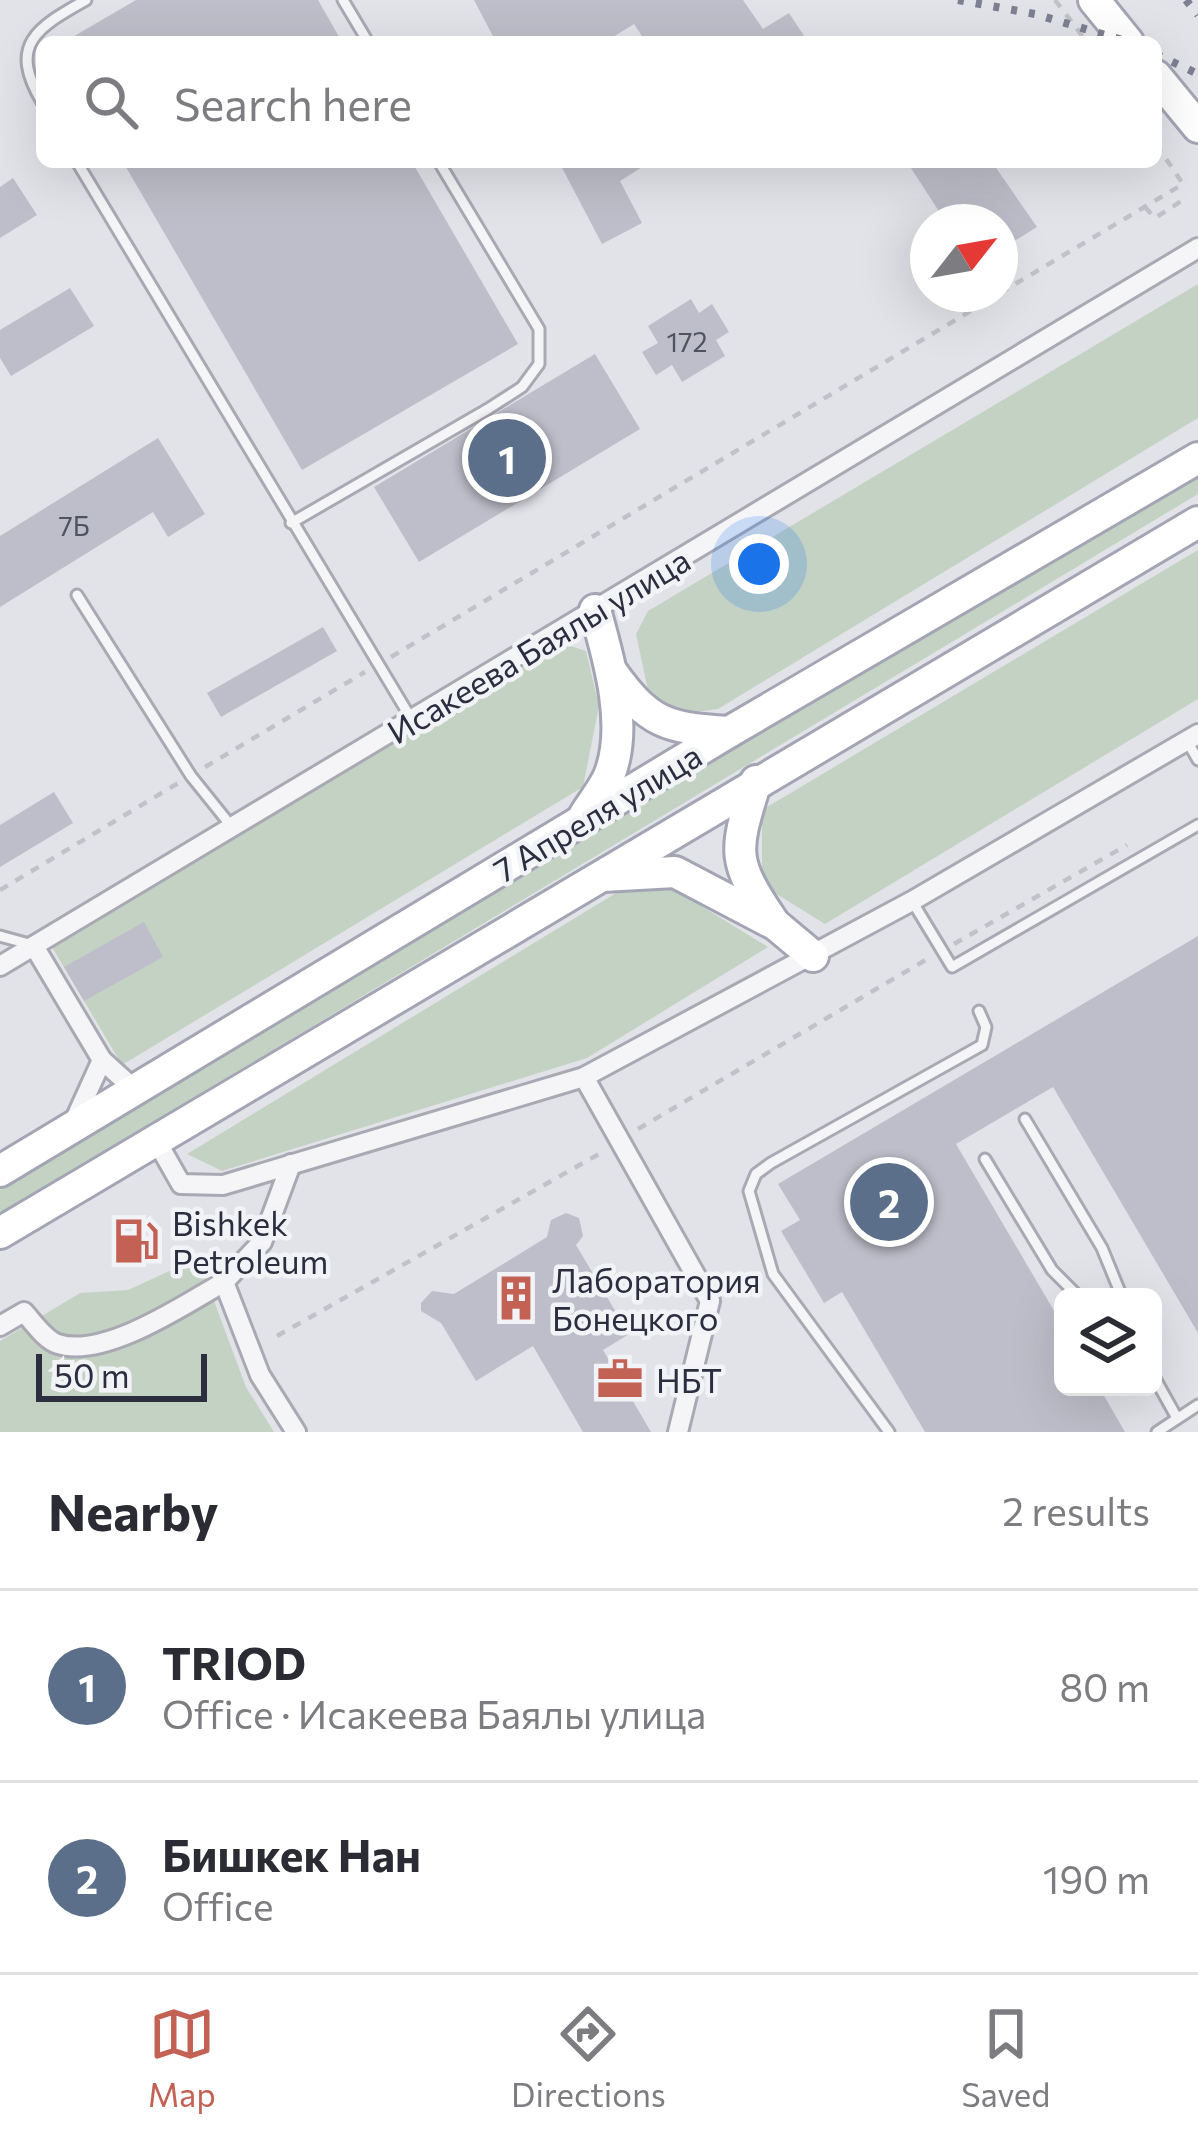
<!DOCTYPE html>
<meta charset="utf-8">
<style>
body{margin:0;font-family:Commissioner,sans-serif;background:#f7f7f7;color:#2b2b33}
.controls{position:absolute;right:36px;bottom:36px;display:grid;overflow:hidden;border-radius:18px;box-shadow:0 12px 48px #0002}
.controls button{width:108px;height:108px;display:grid;place-items:center;padding:0;border:0;border-bottom:3px solid #e1e1e2;background:#fff;color:#2b2b33;font:60px sans-serif}
.compass{position:absolute;left:910px;top:204px;width:108px;height:108px;border-radius:50%;background:#fff;box-shadow:0 12px 48px #0002;rotate:59deg}
.scale{position:absolute;left:36px;bottom:30px;width:171px;box-sizing:border-box;padding-left:12px;border:6px solid #2c2e40;border-top:0;font-size:33px;line-height:42px;white-space:nowrap;color:#2c2e40;-webkit-text-stroke:9px #f2f3f7;paint-order:stroke}
.you{position:absolute;left:759px;top:564px;width:42px;height:42px;margin:-30px;border:9px solid #fff;border-radius:50%;background:#1a73e8;box-shadow:0 0 0 18px #1a73e833}
.badge{display:grid;place-items:center;width:78px;height:78px;border-radius:50%;background:#c26154;color:#fff;font-size:39px;font-weight:700}
.pin{position:absolute;translate:-50% -50%;border:6px solid #fff;box-shadow:0 3px 12px #0006}
.list{margin:0;padding:0;list-style:none}
h2{display:flex;justify-content:space-between;align-items:center;height:156px;margin:0;padding:0 48px;font-size:51px}
h2 small{font-size:39px;font-weight:400;color:#7c7c81}
.list li{display:grid;grid-template-columns:78px 1fr auto;gap:36px;align-items:center;box-sizing:border-box;height:192px;padding:0 48px;border-top:3px solid #e1e1e2}
.list b{display:block;font-size:45px;white-space:nowrap}
.list p{margin:0;font-size:39px;white-space:nowrap;color:#7c7c81}
.list em{font-size:39px;font-style:normal;color:#7c7c81}
.icon{flex:none;width:66px;height:66px;fill:none;stroke:currentColor;stroke-width:2;stroke-linecap:round;stroke-linejoin:round}
.map{position:relative;flex:none;width:1198px;height:1432px;overflow:hidden}
.search{position:absolute;background:#fff;box-shadow:0 12px 48px #0002;left:36px;right:36px;top:36px;height:132px;display:flex;align-items:center;gap:30px;box-sizing:border-box;padding:0 42px;border-radius:18px;color:#7c7c81;font-size:45px}
.sheet{height:540px;background:#fff}
nav{display:flex;justify-content:space-around;align-items:center;box-sizing:border-box;height:168px;border-top:3px solid #e1e1e2;background:#fff;font-size:33px;color:#7c7c81}
nav a{display:grid;justify-items:center;gap:6px}
nav .on{color:#c26154}
.map>svg:first-child{display:block}
</style>
<div class="map">
<svg width="1198" height="1432" viewBox="0 0 1198 1432">
<rect width="100%" height="100%" fill="#e2e3e9"/>
<g fill="#c4d2c4">
<path d="M 1198,284 L 1198,418 L 718,709 L 679,714 L 649,695 L 636,634 L 648,611 Z"/>
<path d="M 1198,469 L 1198,494 L 0,1214 L 0,1190 Z"/>
<path d="M 1198,550 L 1198,699 L 825,924 L 762,885 L 762,810 Z"/>
<path d="M 561,643 L 586,651 L 599,706 L 583,787 L 122,1065 L 52,947 C 218,837 384,734 561,643 Z"/>
<path d="M 662,882 L 768,947 L 587,1058 L 222,1171 L 187,1154 L 621,890 Z"/>
<path d="M 198,1258 L 246,1387 L 274,1432 L 0,1432 L 0,1341 L 80,1293 L 128,1290 Z"/>
</g>
<g fill="#bdbec9">
<path d="M 136,0 L 318,0 L 342,42 L 64,42 Z"/>
<path d="M 474,0 L 743,0 L 763,29 L 789,13 L 808,42 L 646,42 L 634,24 L 605,42 L 496,42 Z"/>
<path d="M 123,162 L 412,162 L 518,344 L 302,470 Z"/>
<path d="M 559,162 L 650,162 L 620,181 L 642,223 L 602,244 Z"/>
<path d="M 907,162 L 992,162 L 1037,227 L 1000,250 L 1000,222 L 946,222 Z"/>
<path d="M 13,178 L 37,215 L 0,238 L 0,187 Z"/>
<path d="M 70,288 L 94,326 L 11,376 L 0,358 L 0,330 Z"/>
<path d="M 691,299 L 699,313 L 712,304 L 729,332 L 716,340 L 725,356 L 682,382 L 672,365 L 656,375 L 642,352 L 658,343 L 648,326 Z"/>
<path d="M 595,354 L 640,429 L 419,562 L 374,487 Z"/>
<path d="M 158,438 L 205,514 L 168,537 L 153,512 L 0,607 L 0,536 Z"/>
<path d="M 323,627 L 337,651 L 221,717 L 207,693 Z"/>
<path d="M 54,792 L 73,823 L 0,867 L 0,825 Z"/>
<path d="M 144,922 L 163,957 L 84,1001 L 64,967 Z"/>
<path d="M 1198,936 L 1198,1333 L 1053,1087 L 956,1144 L 1063,1326 L 1063,1387 L 1099,1387 L 1125,1432 L 925,1432 L 842,1292 L 824,1303 L 781,1231 L 800,1220 L 778,1184 Z"/>
<path d="M 566,1213 L 579,1218 L 583,1236 L 576,1245 L 629,1334 L 603,1350 L 651,1432 L 583,1432 L 533,1346 L 476,1381 L 441,1323 L 421,1311 L 421,1303 L 432,1291 L 454,1294 L 547,1237 L 551,1220 Z"/>
</g>
<g fill="none" stroke-linecap="round" stroke-linejoin="round">
<g stroke="#a8a9b3" stroke-width="15">
<g id="service">
<path d="M 343,0 L 368,42"/>
<path d="M 42,102 C 8,45 36,28 86,0"/>
<path d="M 77,162 L 412,720"/>
<path d="M 291,523 L 488,409 L 522,387 L 539,364 L 539,329 L 439,162"/>
<path d="M 77,595 L 191,776 L 232,827"/>
<path d="M 1187,741 L 1198,760"/>
<path d="M 912,901 L 952,967 L 1198,825"/>
<path d="M 0,936 L 29,944"/>
<path d="M 1025,1119 L 1102,1248 L 1122,1297"/>
<path d="M 985,1159 L 1052,1270 L 1079,1297"/>
<path d="M 1153,1375 L 1177,1418"/>
<path d="M 889,1432 L 773,1274 L 749,1191 L 756,1174 L 771,1163 L 982,1045 L 986,1027 L 979,1011"/>
<path d="M 1157,1432 L 1198,1405"/>
</g>
</g>
<g stroke="#a8a9b3" stroke-width="24">
<g id="minor">
<path d="M 34,946 L 102,1060 L 134,1089"/>
<path d="M 0,966 L 1198,248"/>
<path d="M 584,1077 L 710,1301 L 678,1432"/>
<path d="M 72,1126 L 102,1060"/>
<path d="M 156,1140 L 181,1184 L 223,1185 L 584,1077 L 912,901 L 1198,734"/>
<path d="M 291,1164 L 262,1242 L 224,1282 L 260,1375 L 296,1432"/>
<path d="M 0,1326 L 24,1312 C 33,1322 45,1340 58,1344 C 104,1359 184,1305 224,1282"/>
</g>
</g>
<g stroke="#a3a5b4" stroke-width="36">
<g id="primary">
<path d="M 1094,0 L 1128,42"/>
<path d="M 1156,76 L 1198,127"/>
<path d="M 612,672 C 649,724 667,728 729,732"/>
<path d="M 756,781 C 735,851 730,858 772,920"/>
<path d="M 584,816 C 591,804 603,790 609,776 C 629,727 609,659 595,610"/>
<path d="M 603,876 L 675,872 L 776,925 L 813,956"/>
<path d="M 0,1171 L 729,732 L 1198,458"/>
<path d="M 0,1233 L 1198,522"/>
</g>
</g>
<g stroke="#c1c1c8" stroke-width="4.5" stroke-dasharray="9 9" stroke-linecap="butt">
<path d="M 1055,0 L 1087,42"/>
<path d="M 1145,207 L 1155,218 L 1186,198"/>
<path d="M 1000,293 L 1183,184 L 1156,144"/>
<path d="M 391,657 L 999,294"/>
<path d="M 205,767 L 365,672"/>
<path d="M 0,890 L 180,782"/>
<path d="M 954,944 L 1127,845"/>
<path d="M 638,1129 L 929,958"/>
<path d="M 277,1336 L 599,1154"/>
</g>
<use href="#service" stroke="#f5f5f8" stroke-width="9"/>
<use href="#minor" stroke="#f5f5f8" stroke-width="18"/>
<use href="#primary" stroke="#fff" stroke-width="30"/>
<g stroke="#7d7f92" stroke-width="8" stroke-dasharray="6 12" stroke-linecap="butt">
<path d="M 958,0 L 1035,14 L 1129,42"/>
<path d="M 1186,0 L 1198,15"/>
<path d="M 1156,54 L 1198,74"/>
</g>
</g>
<defs>
<g id="fuel-bare" transform="scale(3.6)"><path d="M-5.5-6h7V0h2V4h1.3V-2.5L3-4.5l.8-.8L6-3V5H2.5V1h-1V6h-7ZM-4.2-4.7v3.2H.2V-4.7Z" fill="#c26154" stroke="#f2f3f7" stroke-width="2.5" paint-order="stroke"/></g>
<g id="building-bare" transform="scale(3.6)"><path d="M-4-6H4V6H1V3H-1V6H-4ZM-2.5-4.3h1.7v1.8h-1.7ZM.8-4.3h1.7v1.8H.8ZM-2.5-1h1.7V.8h-1.7ZM.8-1h1.7V.8H.8Z" fill="#c26154" stroke="#f2f3f7" stroke-width="2.5" paint-order="stroke"/></g>
<g id="office-bare" transform="scale(3.6)"><path d="M-6-3h4V-5.5h4V-3h4V5H-6ZM-1-4.5V-3h2v-1.5ZM-6 0V1H6V0Z" fill="#c26154" stroke="#f2f3f7" stroke-width="2.5" paint-order="stroke"/></g>
</defs>
<g fill-rule="evenodd">
<use href="#fuel-bare" x="136" y="1241"/>
<use href="#building-bare" x="516" y="1298"/>
<use href="#office-bare" x="620" y="1379"/>
</g>
<g text-anchor="middle" dominant-baseline="central" stroke-width="9" stroke-linejoin="round" paint-order="stroke">
<g font-size="27" fill="#505262">
<text x="687" y="341">172</text>
<text x="74" y="525">7Б</text>
</g>
<g font-size="33" fill="#2c2e40" stroke="#f2f3f7">
<text transform="translate(538 645) rotate(-31)">Исакеева Баялы улица</text>
<text transform="translate(597 812) rotate(-31)">7 Апреля улица</text>
</g>
<g font-size="33" fill="#2c2e40" stroke="#f2f3f7" text-anchor="start">
<text x="172" y="1222">Bishkek<tspan x="172" dy="38">Petroleum</tspan></text>
<text x="552" y="1279">Лаборатория<tspan x="552" dy="38">Бонецкого</tspan></text>
<text x="656" y="1379">НБТ</text>
</g>
</g>
</svg>
<div class="controls">
<button><svg class="icon" aria-label="layers" viewBox="0 0 24 24"><path d="M12 4l9 5-9 5-9-5zM3 14l9 5 9-5"/></svg></button>
</div>
<svg class="compass" viewBox="-18 -18 36 36"><path d="M0-13l5 13h-10z" fill="#e53935"/><path d="M0 13l5-13h-10z" fill="#7c7c81"/></svg>
<div class="scale">50 m</div>
<div class="you"></div>
<div class="pin badge" style="left:507px;top:458px;background:#5c6f8a">1</div>
<div class="pin badge" style="left:889px;top:1202px;background:#5c6f8a">2</div>
<div class="search"><svg class="icon" aria-label="search" viewBox="0 0 24 24"><circle cx="10" cy="10" r="6"/><path d="M15 15l6 6"/></svg>Search here</div>
</div>
<section class="sheet">
<h2>Nearby<small>2 results</small></h2>
<ul class="list">
<li><span class="badge" style="background:#5c6f8a">1</span><div><b>TRIOD</b><p>Office · Исакеева Баялы улица</p></div><em>80 m</em></li>
<li><span class="badge" style="background:#5c6f8a">2</span><div><b>Бишкек Нан</b><p>Office</p></div><em>190 m</em></li>
</ul>
</section>
<nav>
<a class="on"><svg class="icon" aria-label="map" viewBox="0 0 24 24"><path d="M3 6l6-2 6 2 6-2v14l-6 2-6-2-6 2zM9 4v14M15 6v14"/></svg>Map</a>
<a><svg class="icon" aria-label="directions" viewBox="0 0 24 24"><path d="M12 3l9 9-9 9-9-9zM9 14v-3h6M13 9l2 2-2 2"/></svg>Directions</a>
<a><svg class="icon" aria-label="saved" viewBox="0 0 24 24"><path d="M7 4h10v16l-5-4-5 4z"/></svg>Saved</a>
</nav>
